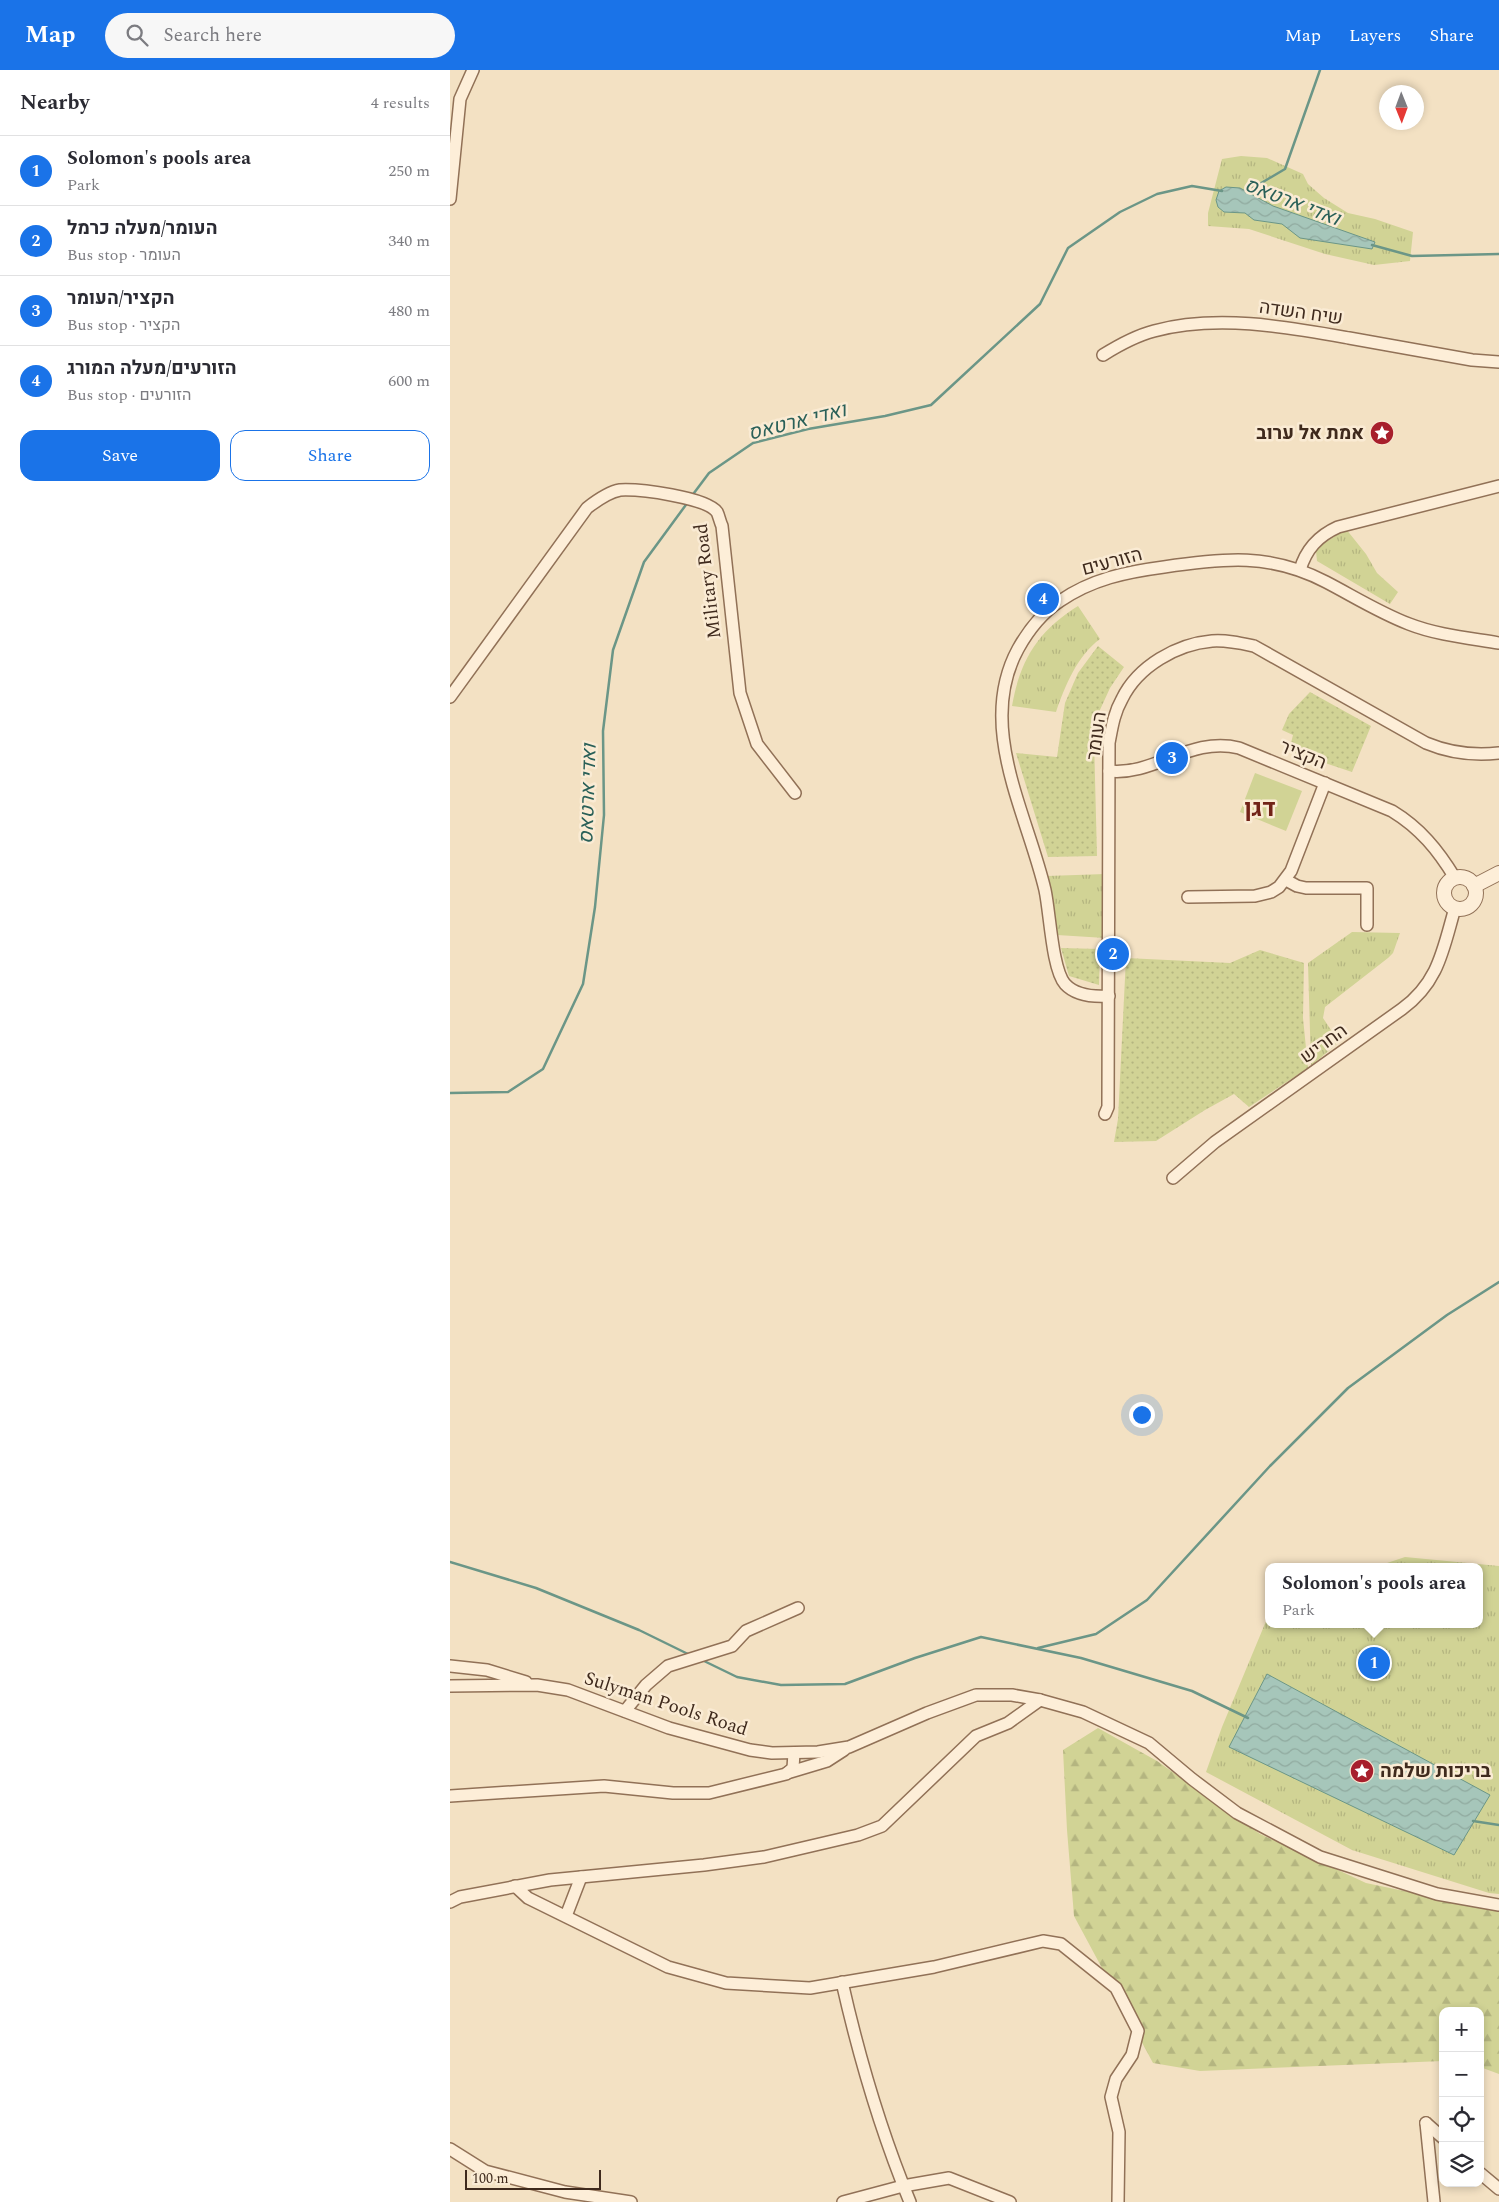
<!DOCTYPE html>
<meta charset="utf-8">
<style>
body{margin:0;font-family:Spectral,Heebo,serif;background:#f7f7f7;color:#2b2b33}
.controls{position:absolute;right:15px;bottom:15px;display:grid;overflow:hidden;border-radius:10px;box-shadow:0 2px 8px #0003}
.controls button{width:45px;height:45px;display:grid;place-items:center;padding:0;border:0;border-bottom:1px solid #e1e1e2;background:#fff;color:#2b2b33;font:25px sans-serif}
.compass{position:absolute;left:929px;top:15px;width:45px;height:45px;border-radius:50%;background:#fff;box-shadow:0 2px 8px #0003;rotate:179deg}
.scale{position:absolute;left:15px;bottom:12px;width:136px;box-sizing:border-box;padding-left:5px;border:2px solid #3f2a1d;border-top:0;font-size:14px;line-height:18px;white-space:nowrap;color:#3f2a1d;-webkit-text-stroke:4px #faebd4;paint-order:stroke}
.you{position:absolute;left:691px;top:1344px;width:18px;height:18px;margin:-12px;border:4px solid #fff;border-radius:50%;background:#1a73e8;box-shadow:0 0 0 8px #1a73e833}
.badge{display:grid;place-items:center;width:32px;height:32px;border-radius:50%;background:#1a73e8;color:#fff;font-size:16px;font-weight:700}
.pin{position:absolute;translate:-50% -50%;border:2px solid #fff;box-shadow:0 1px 5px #0006}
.popup{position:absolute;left:815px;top:1493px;width:218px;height:65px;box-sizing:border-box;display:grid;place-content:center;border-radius:10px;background:#fff;filter:drop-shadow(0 1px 4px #0005);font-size:16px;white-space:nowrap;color:#7c7c81}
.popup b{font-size:19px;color:#2b2b33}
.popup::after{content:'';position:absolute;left:50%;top:100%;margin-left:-10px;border:10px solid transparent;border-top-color:#fff}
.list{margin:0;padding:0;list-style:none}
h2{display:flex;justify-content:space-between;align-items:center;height:65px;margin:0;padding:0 20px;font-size:21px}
h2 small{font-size:16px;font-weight:400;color:#7c7c81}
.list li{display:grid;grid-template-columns:32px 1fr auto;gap:15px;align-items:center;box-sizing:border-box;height:70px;padding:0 20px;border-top:1px solid #e1e1e2}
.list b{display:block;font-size:19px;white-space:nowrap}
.list p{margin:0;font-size:16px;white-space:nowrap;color:#7c7c81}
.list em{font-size:16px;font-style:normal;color:#7c7c81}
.actions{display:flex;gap:10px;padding:15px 20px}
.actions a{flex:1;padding:11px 0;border:1px solid #1a73e8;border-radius:15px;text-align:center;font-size:18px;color:#1a73e8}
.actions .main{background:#1a73e8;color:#fff}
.icon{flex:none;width:28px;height:28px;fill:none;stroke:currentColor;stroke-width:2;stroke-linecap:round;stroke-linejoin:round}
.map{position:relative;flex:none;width:1049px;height:2132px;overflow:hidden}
header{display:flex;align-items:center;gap:30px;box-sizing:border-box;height:70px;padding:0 25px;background:#1a73e8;color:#fff}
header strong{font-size:24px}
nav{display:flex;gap:28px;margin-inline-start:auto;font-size:18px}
.search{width:350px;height:45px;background:#f7f7f7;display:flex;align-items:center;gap:12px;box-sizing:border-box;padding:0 18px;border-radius:28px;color:#7c7c81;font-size:19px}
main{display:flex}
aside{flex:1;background:#fff}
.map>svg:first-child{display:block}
</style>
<header>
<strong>Map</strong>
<div class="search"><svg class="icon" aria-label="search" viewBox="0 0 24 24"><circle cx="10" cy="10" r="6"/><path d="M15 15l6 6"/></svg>Search here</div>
<nav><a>Map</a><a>Layers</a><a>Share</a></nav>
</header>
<main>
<aside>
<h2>Nearby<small>4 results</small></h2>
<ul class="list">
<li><span class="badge">1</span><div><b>Solomon's pools area</b><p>Park</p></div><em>250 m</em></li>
<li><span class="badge">2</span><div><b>העומר/מעלה כרמל</b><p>Bus stop · העומר</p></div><em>340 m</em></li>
<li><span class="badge">3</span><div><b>הקציר/העומר</b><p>Bus stop · הקציר</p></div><em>480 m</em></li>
<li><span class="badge">4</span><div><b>הזורעים/מעלה המורג</b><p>Bus stop · הזורעים</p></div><em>600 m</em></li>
</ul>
<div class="actions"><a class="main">Save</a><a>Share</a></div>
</aside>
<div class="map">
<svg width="1049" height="2132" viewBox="0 0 1049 2132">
<defs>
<pattern id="grass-dots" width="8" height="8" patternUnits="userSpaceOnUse" patternTransform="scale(1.25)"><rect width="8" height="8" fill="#d1d395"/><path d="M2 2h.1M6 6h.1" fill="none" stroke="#b4b580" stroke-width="1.8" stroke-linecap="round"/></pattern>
<pattern id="forest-firs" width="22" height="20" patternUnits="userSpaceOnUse" patternTransform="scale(1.25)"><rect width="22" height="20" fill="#d1d395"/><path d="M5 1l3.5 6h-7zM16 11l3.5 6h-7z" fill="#b4b580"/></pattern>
<pattern id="park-tufts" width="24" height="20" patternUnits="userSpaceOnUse" patternTransform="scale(1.25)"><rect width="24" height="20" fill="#d1d395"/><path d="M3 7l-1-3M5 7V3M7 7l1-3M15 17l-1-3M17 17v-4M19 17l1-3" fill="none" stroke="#b4b580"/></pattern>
<pattern id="water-waves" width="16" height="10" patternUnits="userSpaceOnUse" patternTransform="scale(1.25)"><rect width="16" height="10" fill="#a6c6ba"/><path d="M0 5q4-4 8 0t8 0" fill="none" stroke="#90aa9f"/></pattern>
</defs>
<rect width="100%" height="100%" fill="#f3e1c3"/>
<g fill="url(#grass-dots)">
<path d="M 648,576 L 674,597 L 660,618 L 649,642 L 644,669 L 647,786 L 598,787 L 566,683 L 607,687 L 615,633 L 628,603 Z"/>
<path d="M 860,622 L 921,656 L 902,702 L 839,681 L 843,665 L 832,660 L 839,644 Z"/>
<path d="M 611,878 L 650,879 L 649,915 L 619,906 Z"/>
<path d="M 810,880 L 854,893 L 853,948 L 858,998 L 799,1037 L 784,1024 L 755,1040 L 706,1071 L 664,1072 L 668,1049 L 676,888 L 780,893 Z"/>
</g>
<path fill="url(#forest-firs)" d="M 648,1658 L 707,1691 L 810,1764 L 916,1813 L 1049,1841 L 1049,2004 L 1030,1997 L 1030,1941 L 993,1941 L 993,1991 L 750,2001 L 703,1993 L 624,1846 L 617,1760 L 613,1680 Z"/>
<g fill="url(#park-tufts)">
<path d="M 791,86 L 817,88 L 853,104 L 858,114 L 874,128 L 898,143 L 925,149 L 963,162 L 960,191 L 924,195 L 875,184 L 799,159 L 758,156 L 758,143 L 772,89 Z"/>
<path d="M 896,459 L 916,484 L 927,503 L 948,522 L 940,534 L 867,491 L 866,481 L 873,474 Z"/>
<path d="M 628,536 L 650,569 C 627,586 615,616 606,642 L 562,636 C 570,590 588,561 628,536 Z"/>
<path d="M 655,804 L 655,868 L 607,865 L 597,806 Z"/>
<path d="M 902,862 L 950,863 L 943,883 L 938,888 L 875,937 L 873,948 L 889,972 L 861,996 L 858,893 Z"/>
<path d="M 955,1487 L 1049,1496 L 1049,1824 L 1039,1823 L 902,1780 L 756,1702 L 772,1657 L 819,1544 L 819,1554 L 1029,1554 L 1029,1497 L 925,1497 Z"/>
</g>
<path fill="#d1d395" d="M 805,703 L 852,721 L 836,761 L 790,742 Z"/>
<g fill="url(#water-waves)" stroke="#6b9687">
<path d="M 776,117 L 790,118 L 823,136 L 925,172 L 922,179 L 850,168 L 832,154 L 804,150 L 795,143 L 774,142 L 768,137 L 766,130 L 769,121 Z"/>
<path d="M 817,1604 L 1040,1725 L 1004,1785 L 779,1677 Z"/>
</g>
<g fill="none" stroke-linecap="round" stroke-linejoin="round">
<g stroke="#6b9687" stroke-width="2.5">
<path d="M 796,122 L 835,99 L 870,0"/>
<path d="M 922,175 L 962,186 L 1049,184"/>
<path d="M 241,427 L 259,403 L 303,373 L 358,359 L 435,346 L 481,335 L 590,234 L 618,178 L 670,142 L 707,124 L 742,116 L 772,121"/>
<path d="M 0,1023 L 58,1022 L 93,999 L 133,914 L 145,837 L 154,745 L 153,661 L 163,580 L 194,492 L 238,432"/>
<path d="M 0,1492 L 86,1518 L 189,1560 L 240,1585"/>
<path d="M 588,1578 L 646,1564 L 697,1530 L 820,1396 L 898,1318 L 997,1245 L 1049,1212"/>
<path d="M 252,1590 L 287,1607 L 331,1615 L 395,1614 L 465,1588 L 531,1567 L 631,1588 L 742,1621 L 798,1648"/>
<path d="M 1023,1751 L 1049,1755"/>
</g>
<g stroke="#917157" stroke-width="14">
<g id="minor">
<path d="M 0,129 L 10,29 L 23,0"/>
<path d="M 653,285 C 669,275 685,266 704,261 C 767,244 837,257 899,268 C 940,275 981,283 1022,290 L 1049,292"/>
<path d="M 850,500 C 856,479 868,466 888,457 L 1049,416"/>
<path d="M 0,627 L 137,438 C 146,431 158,422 170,420 C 190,419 255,427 267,442 C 269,446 270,452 272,456 L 290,623 L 307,674 L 345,723"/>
<path d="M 659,701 C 705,706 740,666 789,678 L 942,741 C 970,758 988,780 1005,808"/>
<path d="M 836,810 L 847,816 L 856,818 L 917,818 L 917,855"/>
<path d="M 738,827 L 805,826 L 821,822 L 829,817 L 841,801 L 875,713"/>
<path d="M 659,926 C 644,927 626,926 615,914 C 602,899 600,843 595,820 C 577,743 526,656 568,579 C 578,561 592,543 610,531 C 642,509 676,502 714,497 C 774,488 821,483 876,512 C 903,526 930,543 959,554 C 987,565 1019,568 1049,573"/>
<path d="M 655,1044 L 658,1037 L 659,673 C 662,657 664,643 672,629 C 688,596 727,574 762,571 C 777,570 790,573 804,576 L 976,673 C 1000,683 1023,686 1049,683"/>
<path d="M 723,1108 L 765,1072 L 952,939 C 989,912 993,879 1005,838"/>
<path d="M 0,1596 L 37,1600 L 76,1612"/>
<path d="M 0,1616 L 87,1615 L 118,1620 L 219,1658 L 300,1680 L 322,1683 L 368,1682 L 399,1677 L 477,1643 L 526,1625 L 562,1625 L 590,1630 L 633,1642 L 699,1673 L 742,1709 L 787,1743 L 870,1787 L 987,1824 L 1049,1835"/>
<path d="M 175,1641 L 196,1615 L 218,1596 L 282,1576 L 296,1561 L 348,1538"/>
<path d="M 337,1703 L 377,1691 L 394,1680"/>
<path d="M 0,1726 L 154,1716 L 223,1723 L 259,1723 L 336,1704 L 343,1698 L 344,1683"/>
<path d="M 65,1816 L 78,1828 L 218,1897 L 276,1913 L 360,1918 L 484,1897 L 593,1871 L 611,1874 L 666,1918 L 688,1961 L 682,1985 L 666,2009 L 661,2027 L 669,2062 L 668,2132"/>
<path d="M 0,1832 L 10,1827 L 100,1810 L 254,1795 L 314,1787 L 408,1765 L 432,1756 L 526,1666 L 558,1653 L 590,1630"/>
<path d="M 116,1846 L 131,1807"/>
<path d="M 392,1912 C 409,1987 431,2062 460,2132"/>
<path d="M 976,2053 L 984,2132"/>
<path d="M 976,2053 L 993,2068"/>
<path d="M 0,2079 L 35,2101 L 115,2122 L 181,2132"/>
<path d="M 1030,2103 L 1049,2119"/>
<path d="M 393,2132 L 453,2116 L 499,2108 L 560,2132"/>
</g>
</g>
<g stroke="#917157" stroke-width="16">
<g id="tertiary">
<circle cx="1010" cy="823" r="16"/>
<path d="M 1024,816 L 1049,803"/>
</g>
</g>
<use href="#minor" stroke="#fdeed8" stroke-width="11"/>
<use href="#tertiary" stroke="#fdeed8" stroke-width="14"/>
</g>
<defs>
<g id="sight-disc" transform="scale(1.25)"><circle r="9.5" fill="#a71f2c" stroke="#faebd4"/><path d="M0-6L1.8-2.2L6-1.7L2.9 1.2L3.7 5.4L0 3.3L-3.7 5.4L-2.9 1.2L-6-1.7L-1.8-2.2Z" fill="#fff"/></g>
</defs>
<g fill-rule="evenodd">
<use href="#sight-disc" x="932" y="363"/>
<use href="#sight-disc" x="912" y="1701"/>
</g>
<g text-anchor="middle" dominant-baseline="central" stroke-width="5" stroke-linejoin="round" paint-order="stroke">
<g font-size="19" fill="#3f2a1d" stroke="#faebd4">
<text transform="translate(851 243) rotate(8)">שיח השדה</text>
<text transform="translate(662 492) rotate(-15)">הזורעים</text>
<text transform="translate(258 511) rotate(-97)">Military Road</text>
<text transform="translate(647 666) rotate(-82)">העומר</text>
<text transform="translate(853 685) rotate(22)">הקציר</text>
<text transform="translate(874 974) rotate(-36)">החריש</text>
<text transform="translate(216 1634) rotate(18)">Sulyman Pools Road</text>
</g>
<g font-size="19" font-weight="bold" fill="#3f2a1d" stroke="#faebd4" text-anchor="end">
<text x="914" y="363">אמת אל ערוב</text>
<text x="930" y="1701" text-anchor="start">בריכות שלמה</text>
</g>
<g font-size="20" font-style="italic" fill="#2a6058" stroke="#faebd4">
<text transform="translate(842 132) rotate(21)">ואדי ארטאס</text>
<text transform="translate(347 352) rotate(-14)">ואדי ארטאס</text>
<text transform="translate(138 724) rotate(-88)">ואדי ארטאס</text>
</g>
<g font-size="24" font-weight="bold" fill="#712217" stroke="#faebd4">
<text x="810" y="739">דגן</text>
</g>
</g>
</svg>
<div class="controls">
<button>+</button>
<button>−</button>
<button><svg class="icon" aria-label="locate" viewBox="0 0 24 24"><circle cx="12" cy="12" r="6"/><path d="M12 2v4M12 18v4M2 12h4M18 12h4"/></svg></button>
<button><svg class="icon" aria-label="layers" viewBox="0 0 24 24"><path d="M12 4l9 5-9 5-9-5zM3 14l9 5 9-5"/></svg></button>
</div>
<svg class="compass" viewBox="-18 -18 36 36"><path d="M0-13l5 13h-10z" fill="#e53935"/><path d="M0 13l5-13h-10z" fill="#7c7c81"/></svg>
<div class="scale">100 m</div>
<div class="you"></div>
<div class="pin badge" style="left:924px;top:1593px">1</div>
<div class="popup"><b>Solomon's pools area</b>Park</div>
<div class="pin badge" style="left:663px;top:884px">2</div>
<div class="pin badge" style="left:722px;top:688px">3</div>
<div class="pin badge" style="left:593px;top:529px">4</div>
</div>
</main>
